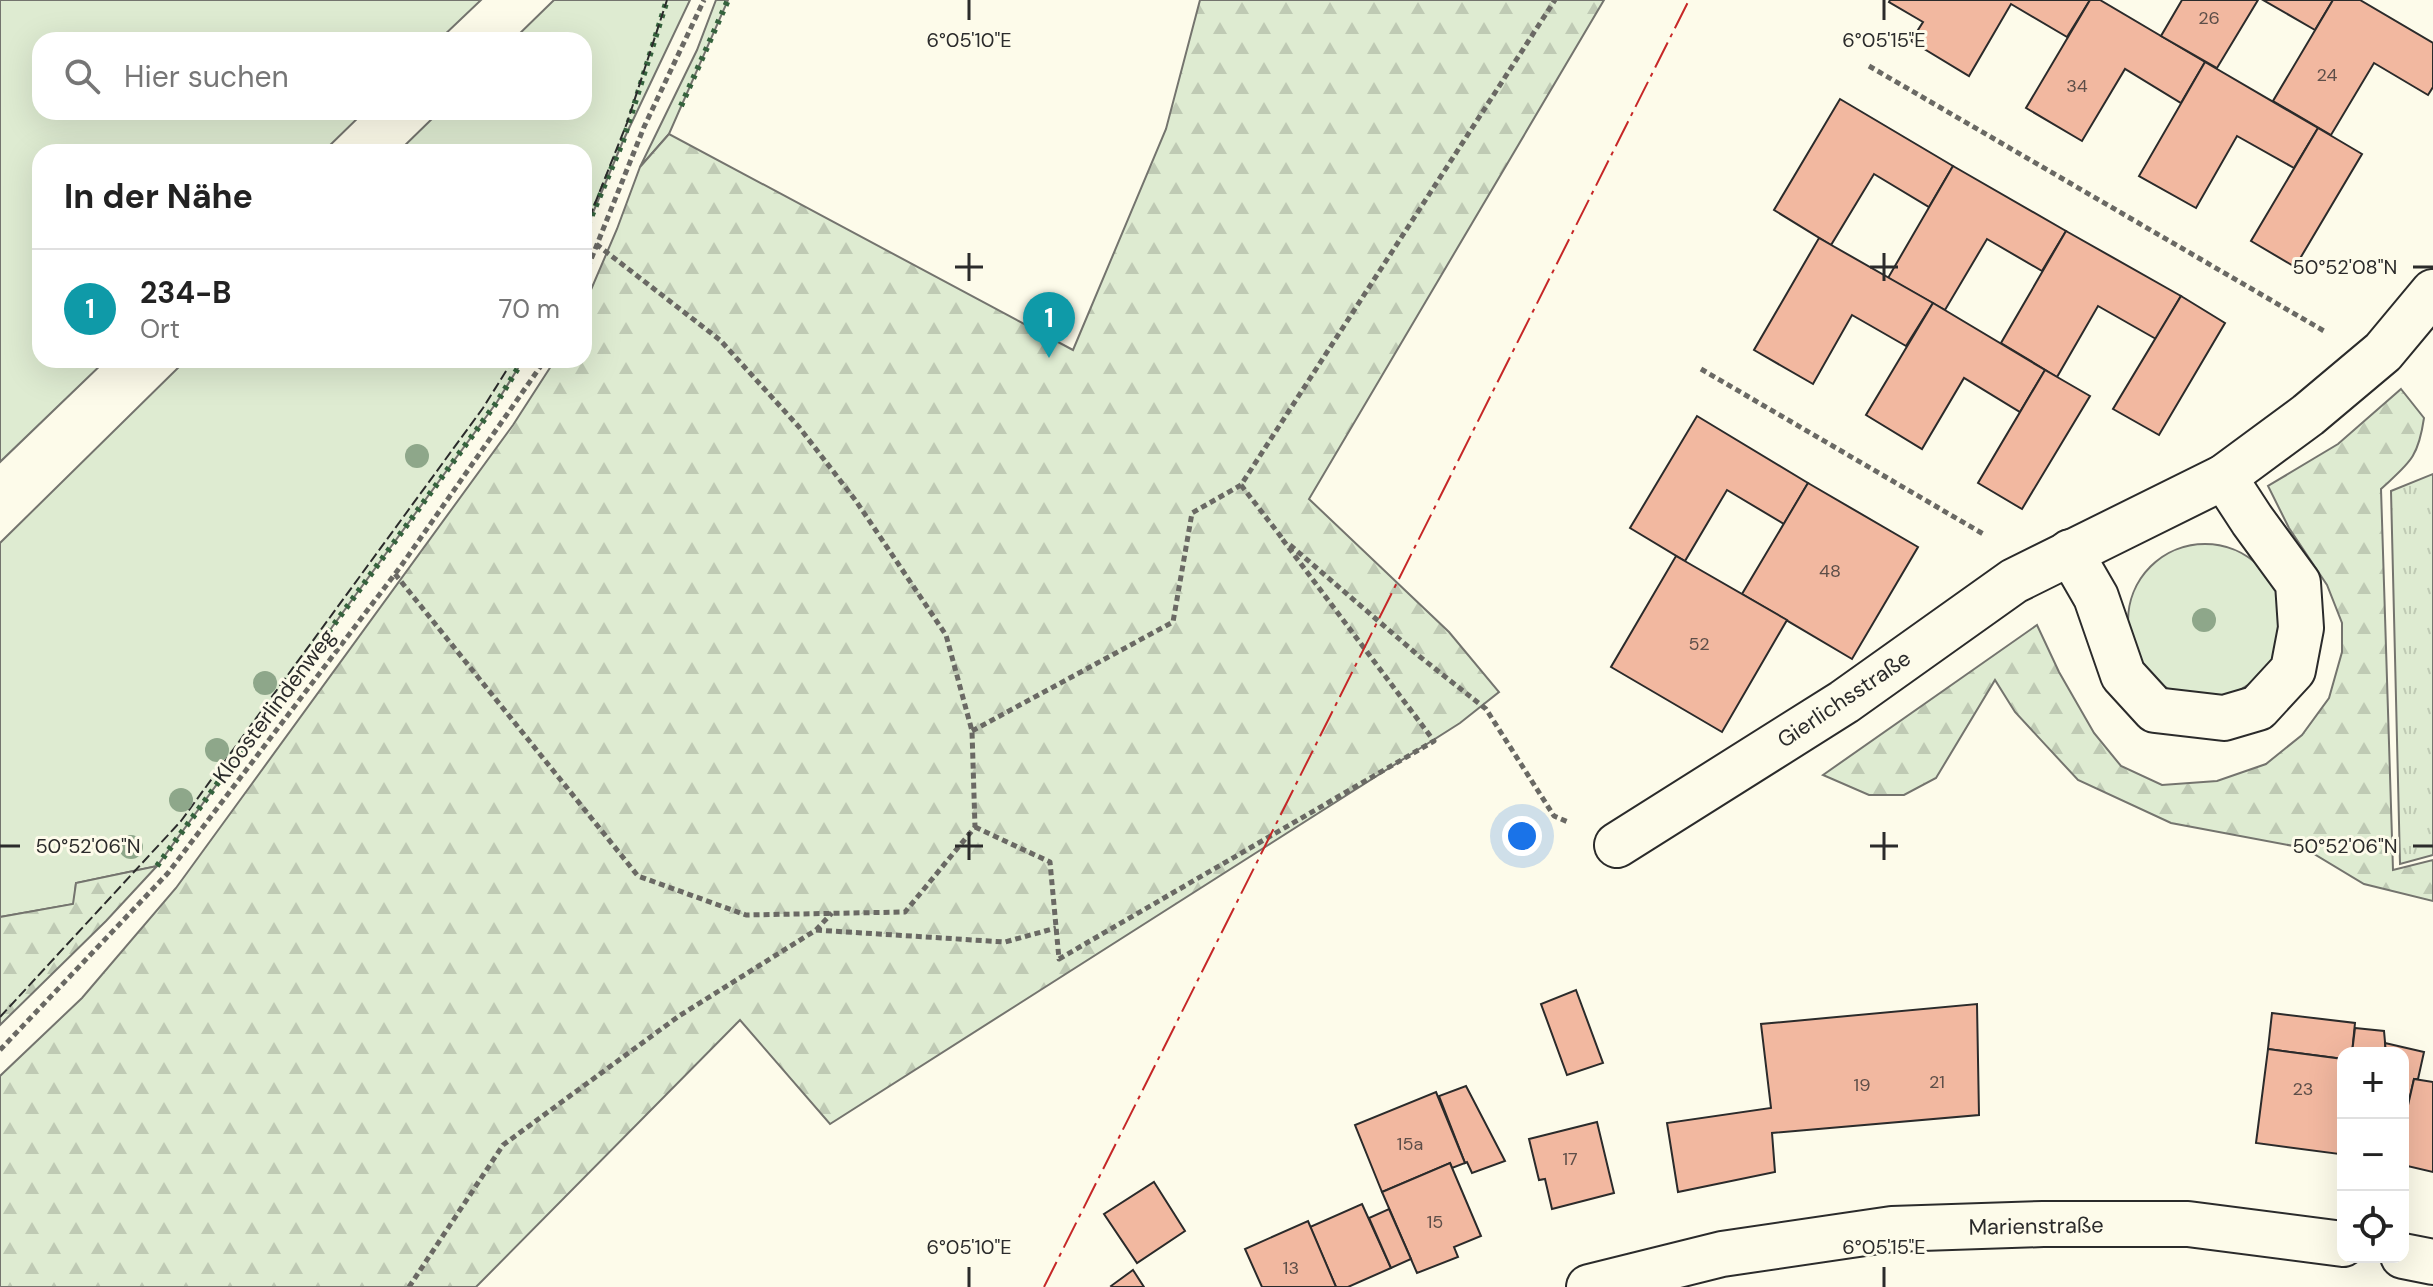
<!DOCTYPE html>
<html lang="de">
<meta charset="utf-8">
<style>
body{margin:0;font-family:"DM Sans",sans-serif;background:#f2f2f2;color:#222}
.controls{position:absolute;right:24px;bottom:24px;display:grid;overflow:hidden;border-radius:16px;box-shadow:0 8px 32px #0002}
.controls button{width:72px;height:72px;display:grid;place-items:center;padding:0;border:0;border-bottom:2px solid #e0e0e0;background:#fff;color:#222;font:40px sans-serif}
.you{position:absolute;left:1522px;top:836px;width:28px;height:28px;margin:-20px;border:6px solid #fff;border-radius:50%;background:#1a73e8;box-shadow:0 0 0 12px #1a73e833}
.badge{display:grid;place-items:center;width:52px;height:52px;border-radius:50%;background:#111827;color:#fff;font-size:26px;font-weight:700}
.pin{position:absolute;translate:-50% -66px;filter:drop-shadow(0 2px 4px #0008)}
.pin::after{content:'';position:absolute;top:42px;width:28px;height:24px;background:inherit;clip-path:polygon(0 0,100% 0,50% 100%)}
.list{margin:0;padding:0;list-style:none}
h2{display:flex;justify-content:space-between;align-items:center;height:104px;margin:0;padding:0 32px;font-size:34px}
h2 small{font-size:26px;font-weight:400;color:#767676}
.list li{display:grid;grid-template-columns:52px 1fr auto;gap:24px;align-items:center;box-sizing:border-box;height:120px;padding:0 32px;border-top:2px solid #e0e0e0}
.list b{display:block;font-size:30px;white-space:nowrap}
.list p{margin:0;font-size:26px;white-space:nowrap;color:#767676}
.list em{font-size:26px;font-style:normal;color:#767676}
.icon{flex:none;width:44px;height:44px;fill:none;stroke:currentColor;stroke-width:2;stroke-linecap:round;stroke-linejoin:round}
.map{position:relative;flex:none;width:2433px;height:1287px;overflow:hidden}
.search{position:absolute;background:#fff;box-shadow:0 8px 32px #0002;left:32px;top:32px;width:560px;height:88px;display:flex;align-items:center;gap:20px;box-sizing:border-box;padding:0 28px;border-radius:24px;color:#767676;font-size:30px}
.panel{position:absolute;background:#fff;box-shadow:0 8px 32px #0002;left:32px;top:144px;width:560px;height:224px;border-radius:24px}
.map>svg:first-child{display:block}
</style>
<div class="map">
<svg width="2433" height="1287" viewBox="0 0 2433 1287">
<defs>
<pattern id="forest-firs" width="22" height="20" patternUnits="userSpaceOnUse" patternTransform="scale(2)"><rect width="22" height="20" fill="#deebd1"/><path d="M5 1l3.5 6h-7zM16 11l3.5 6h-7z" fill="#bfcab4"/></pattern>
<pattern id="park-tufts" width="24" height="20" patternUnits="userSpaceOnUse" patternTransform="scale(2)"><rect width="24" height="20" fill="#deebd1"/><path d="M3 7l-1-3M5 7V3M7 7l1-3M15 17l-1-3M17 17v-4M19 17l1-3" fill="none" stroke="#bfcab4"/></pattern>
</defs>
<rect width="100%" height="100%" fill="#fdfbea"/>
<g fill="#deebd1" stroke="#74746e" stroke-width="2">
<path d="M 0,0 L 481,0 L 439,40 L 40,40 L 40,112 L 364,112 L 323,152 L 40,152 L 40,360 L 106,360 L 0,462 Z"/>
<path d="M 554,0 L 690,0 L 623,141 L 584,234 L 584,152 L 398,152 L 439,112 L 584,112 L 584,40 L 513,40 Z"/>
<path d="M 716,0 L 728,0 L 669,134 L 640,167 L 697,50 Z"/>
<path d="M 186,360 L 523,360 L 497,402 L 157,866 L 76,883 L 74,904 L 0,917 L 0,543 Z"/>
<circle cx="2205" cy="621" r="77"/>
</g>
<g fill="url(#forest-firs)" stroke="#74746e" stroke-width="2">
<path d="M 1200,0 L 1604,0 L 1309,499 L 1449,632 L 1499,692 L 1460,723 L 830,1124 L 740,1020 L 476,1287 L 0,1287 L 0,1076 L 82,998 L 176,888 L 513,425 L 555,360 L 584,360 L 584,306 L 617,229 L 640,167 L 669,134 L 1073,350 L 1166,129 Z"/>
<path d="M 2401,389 L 2424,418 C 2418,459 2409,463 2381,489 L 2393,870 L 2433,860 L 2433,901 L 2364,884 L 2304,848 L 2171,823 L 2078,780 L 2015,712 L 1995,680 L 1936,778 L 1904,795 L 1869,795 L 1823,775 L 2037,625 L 2059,672 L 2094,733 L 2121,766 L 2162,785 L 2217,781 L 2266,764 L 2302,735 L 2329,698 L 2342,652 L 2342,623 L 2327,585 L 2289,528 L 2268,486 L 2338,444 Z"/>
<path d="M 157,866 L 106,921 L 0,1025 L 0,917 L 73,904 L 76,883 Z"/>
</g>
<path fill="url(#park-tufts)" stroke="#74746e" stroke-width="2" d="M 2433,474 L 2433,855 L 2400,864 L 2391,491 Z"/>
<g fill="#f2b8a0" stroke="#2b2b2b" stroke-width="2">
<path d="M 1890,0 L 2090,0 L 2067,37 L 2011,4 L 1969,76 L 1911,41 L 1923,22 L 1889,2 Z"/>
<path d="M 2090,0 L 2100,0 L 2205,62 L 2181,103 L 2125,69 L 2082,141 L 2026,108 Z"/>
<path d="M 2182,0 L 2258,0 L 2217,68 L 2161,36 Z"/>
<path d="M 2263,0 L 2333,0 L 2315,30 Z"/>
<path d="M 2333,0 L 2360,0 L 2433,43 L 2433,87 L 2428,95 L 2374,63 L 2331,135 L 2273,101 Z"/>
<path d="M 2205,62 L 2318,128 L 2294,168 L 2237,136 L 2196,208 L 2139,176 Z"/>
<path d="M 1840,99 L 1953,166 L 1929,207 L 1874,174 L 1831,245 L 1774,210 Z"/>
<path d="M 2318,128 L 2362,154 L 2295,267 L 2251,241 Z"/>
<path d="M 1953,166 L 2066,231 L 2042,271 L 1987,239 L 1945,310 L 1888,278 Z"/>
<path d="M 2066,231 L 2181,296 L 2156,339 L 2098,306 L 2057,377 L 2001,343 Z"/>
<path d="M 1819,238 L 1933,303 L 1906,346 L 1852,315 L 1813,384 L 1754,350 Z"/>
<path d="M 2181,296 L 2225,323 L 2159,435 L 2113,409 Z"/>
<path d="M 1933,303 L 2045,370 L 2020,412 L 1964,378 L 1922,449 L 1866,415 Z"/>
<path d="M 2045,370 L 2090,396 L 2022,509 L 1978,483 Z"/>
<path d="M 1697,416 L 1808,483 L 1784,524 L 1727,490 L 1685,561 L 1630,528 Z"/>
<path d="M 1808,483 L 1918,547 L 1852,659 L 1742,594 Z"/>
<path d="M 1676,556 L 1787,620 L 1722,732 L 1611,667 Z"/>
<path d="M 1576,990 L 1603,1063 L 1567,1075 L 1541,1004 Z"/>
<path d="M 1977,1004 L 1979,1115 L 1772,1133 L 1775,1172 L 1678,1192 L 1667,1123 L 1771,1108 L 1761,1024 Z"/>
<path d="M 2272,1013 L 2355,1023 L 2352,1053 L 2343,1053 L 2343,1059 L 2268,1049 Z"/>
<path d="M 2355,1028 L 2384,1031 L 2386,1053 L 2352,1053 Z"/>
<path d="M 2385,1043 L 2424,1052 L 2418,1079 L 2414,1079 L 2408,1106 L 2403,1105 L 2403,1053 L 2386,1053 Z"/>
<path d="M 2268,1049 L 2343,1059 L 2343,1120 L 2339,1154 L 2256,1143 Z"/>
<path d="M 2414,1079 L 2433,1082 L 2433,1172 L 2403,1165 L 2403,1127 Z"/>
<path d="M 1466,1086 L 1505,1161 L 1472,1173 L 1467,1162 L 1465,1163 L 1439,1096 Z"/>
<path d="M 1436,1092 L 1465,1163 L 1452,1168 L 1450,1163 L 1382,1192 L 1355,1125 Z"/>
<path d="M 1597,1122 L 1614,1193 L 1552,1209 L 1545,1179 L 1539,1180 L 1529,1139 Z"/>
<path d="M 1450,1163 L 1481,1236 L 1454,1247 L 1458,1257 L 1417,1273 L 1382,1192 Z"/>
<path d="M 1154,1182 L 1185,1231 L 1137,1263 L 1104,1214 Z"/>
<path d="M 1362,1204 L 1391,1268 L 1348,1287 L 1336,1287 L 1310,1227 Z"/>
<path d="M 1389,1209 L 1411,1259 L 1391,1268 L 1369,1218 Z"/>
<path d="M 1308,1221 L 1336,1287 L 1262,1287 L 1245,1249 Z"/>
<path d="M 1133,1270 L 1144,1287 L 1112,1287 L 1111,1286 Z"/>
</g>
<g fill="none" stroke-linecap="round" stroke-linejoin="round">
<g stroke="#2b2b2b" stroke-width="48">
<g id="minor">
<path d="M 2070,552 L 2096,597 L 2123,675 L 2155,710 L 2224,718 L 2258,708 L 2293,670 L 2301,628 L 2298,583 L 2252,520 L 2224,477"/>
<path d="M 1617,845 L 1844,702 L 2014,581 L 2224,477 L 2308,415 L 2383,352 L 2433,292"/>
<path d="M 2403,1256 L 2433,1262"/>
<path d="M 1589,1287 L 1722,1254 L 1892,1229 L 2043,1224 L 2188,1224 L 2343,1244"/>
</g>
</g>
<g stroke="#6a6964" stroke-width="5" stroke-dasharray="6 4" stroke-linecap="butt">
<path d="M 1869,66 L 2324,331"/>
<path d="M 584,277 L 644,127 L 704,0"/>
<path d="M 1701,369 L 1985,535"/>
<path d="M 1241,485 L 1282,538"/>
<path d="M 1290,545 L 1419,656 L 1486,709 L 1554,816 L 1568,822"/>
<path d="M 395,574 L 638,876 L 746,915 L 905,912 L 975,827 L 972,731 L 946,635 L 856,501 L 799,427 L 720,340 L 596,244"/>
<path d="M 972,731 L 1173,622 L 1192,513 L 1241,485 L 1555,0"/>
<path d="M 975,827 L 1050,862 L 1059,959 L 1434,741 L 1280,536"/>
<path d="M 816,930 L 1005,942 L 1056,928"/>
<path d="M 0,1050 L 168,873 L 401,566 L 545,360"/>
<path d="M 409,1287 L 503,1145 L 679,1016 L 816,930 L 832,913"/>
</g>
<use href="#minor" stroke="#fdfbea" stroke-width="44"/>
<g stroke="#34623c" stroke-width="6" stroke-dasharray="4 6" stroke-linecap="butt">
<path d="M 681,106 L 728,0"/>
<path d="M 584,234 L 623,141 L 667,0"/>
<path d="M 157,866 L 497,402 L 523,360"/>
</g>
<g stroke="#2b2b2b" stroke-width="2" stroke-dasharray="10 4" stroke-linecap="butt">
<path d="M 584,231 L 627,123 L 667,0"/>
<path d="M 0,1017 L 181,821 L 483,408 L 513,360"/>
</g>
<path stroke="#c62828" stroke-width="2" stroke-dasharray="28 6 4 6" stroke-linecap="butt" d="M 1044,1287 L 1689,0"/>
</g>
<g fill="#8ea78a">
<circle cx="417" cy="456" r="12"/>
<circle cx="2204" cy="620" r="12"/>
<circle cx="265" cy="683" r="12"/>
<circle cx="217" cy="750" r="12"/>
<circle cx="181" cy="800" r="12"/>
<circle cx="131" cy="847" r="12"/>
</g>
<path fill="none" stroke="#2b2b2b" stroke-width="3" d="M 969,0 L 969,20M 1884,0 L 1884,20M 969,253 L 969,281M 1884,253 L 1884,281M 955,267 L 983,267M 1870,267 L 1898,267M 2413,267 L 2433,267M 969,832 L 969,860M 1884,832 L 1884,860M 0,846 L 20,846M 955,846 L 983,846M 1870,846 L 1898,846M 2413,846 L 2433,846M 969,1267 L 969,1287M 1884,1267 L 1884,1287"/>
<g text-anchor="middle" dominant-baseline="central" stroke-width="6" stroke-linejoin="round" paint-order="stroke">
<g font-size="18" fill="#5d4e48">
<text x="2209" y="18">26</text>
<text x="2327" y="75">24</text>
<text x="2077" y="86">34</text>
<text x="1830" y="571">48</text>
<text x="1699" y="644">52</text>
<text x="1937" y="1082">21</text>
<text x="1862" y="1085">19</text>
<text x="2303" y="1089">23</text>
<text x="1410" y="1144">15a</text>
<text x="1570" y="1159">17</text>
<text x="1435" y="1222">15</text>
<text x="1291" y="1268">13</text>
</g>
<g font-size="22" fill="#2b2b2b" stroke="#fdfbea">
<text transform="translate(1844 699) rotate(-34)">Gierlichsstraße</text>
<text transform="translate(274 706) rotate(-53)">Kloosterlindenweg</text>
<text transform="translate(2036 1226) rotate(-1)">Marienstraße</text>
</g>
</g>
<g font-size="20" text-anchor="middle" fill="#2b2b2b" stroke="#fdfbea" stroke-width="6" stroke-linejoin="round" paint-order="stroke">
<text x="969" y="47">6°05'10"E</text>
<text x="1884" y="47">6°05'15"E</text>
<text x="2345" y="274">50°52'08"N</text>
<text x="88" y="853">50°52'06"N</text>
<text x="2345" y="853">50°52'06"N</text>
<text x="969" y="1254">6°05'10"E</text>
<text x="1884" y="1254">6°05'15"E</text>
</g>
</svg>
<div class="controls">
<button>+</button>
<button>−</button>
<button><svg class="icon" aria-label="locate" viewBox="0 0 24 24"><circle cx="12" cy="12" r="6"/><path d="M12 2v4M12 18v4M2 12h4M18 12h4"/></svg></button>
</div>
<div class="you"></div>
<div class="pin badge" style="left:1049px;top:358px;background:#0f9aa8">1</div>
<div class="search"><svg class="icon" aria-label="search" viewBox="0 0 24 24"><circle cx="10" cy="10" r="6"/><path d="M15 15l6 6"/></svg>Hier suchen</div>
<section class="panel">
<h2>In der Nähe<small></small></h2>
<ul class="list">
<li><span class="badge" style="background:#0f9aa8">1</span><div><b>234-B</b><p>Ort</p></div><em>70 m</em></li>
</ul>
</section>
</div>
